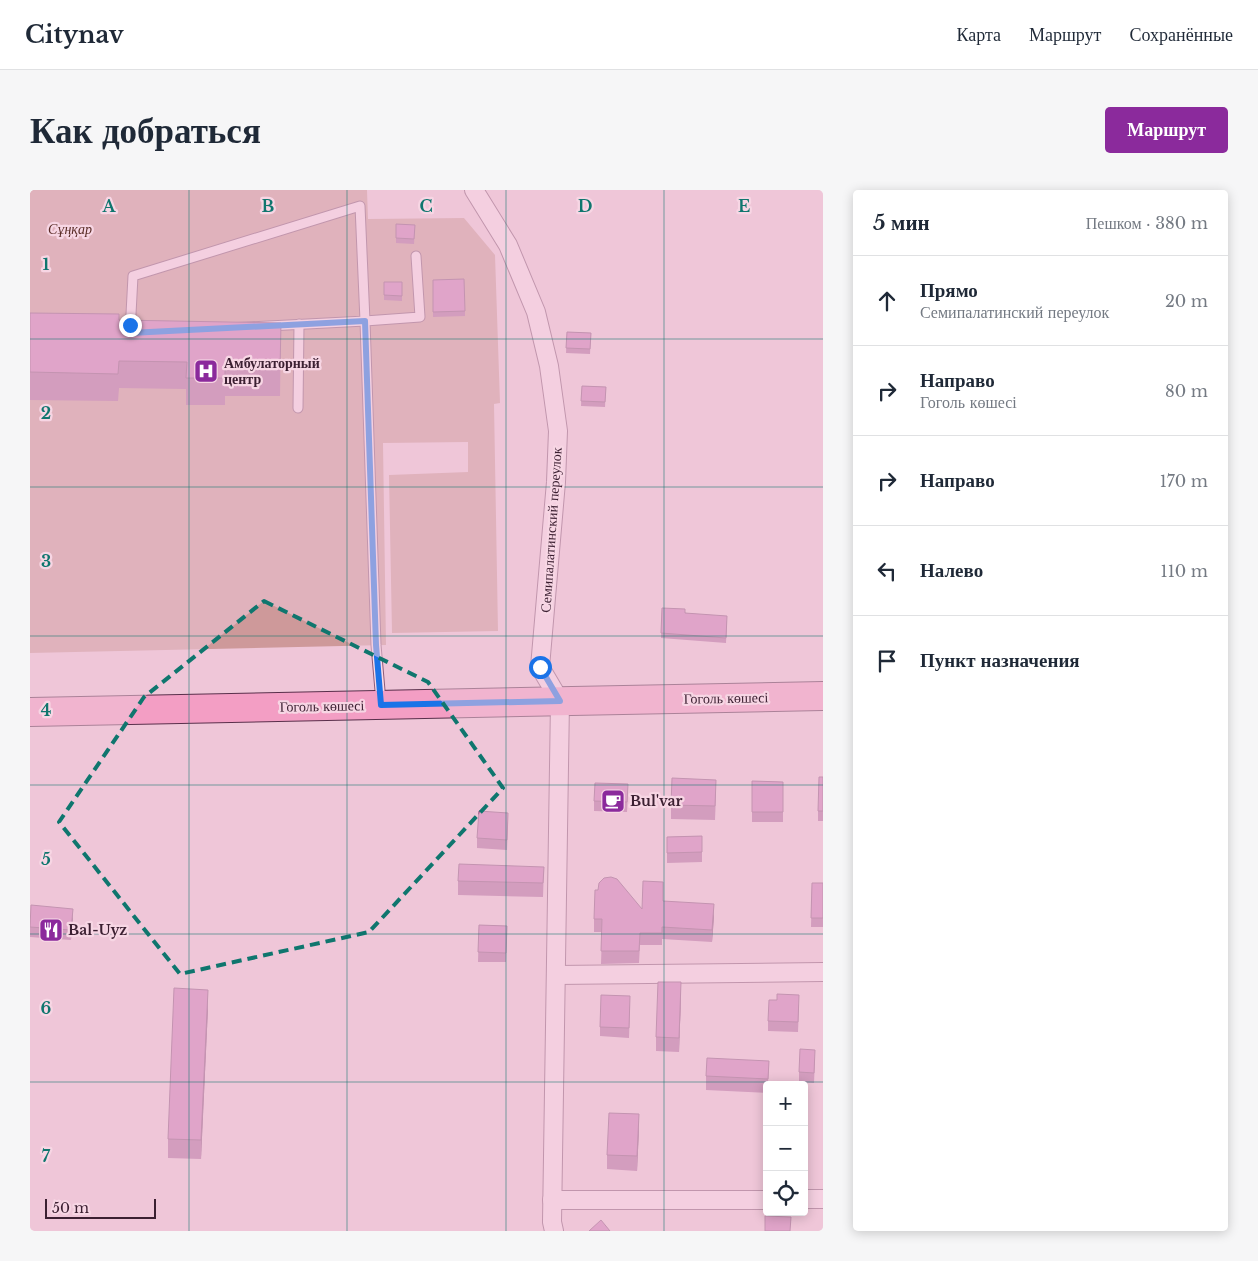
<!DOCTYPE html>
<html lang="ru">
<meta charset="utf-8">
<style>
body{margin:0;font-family:"Libre Baskerville",serif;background:#f6f6f7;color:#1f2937}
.controls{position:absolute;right:15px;bottom:15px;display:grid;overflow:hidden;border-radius:5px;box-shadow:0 2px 12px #0003}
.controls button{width:45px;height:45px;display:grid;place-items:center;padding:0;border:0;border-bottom:1px solid #e0e1e3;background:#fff;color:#1f2937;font:25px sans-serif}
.scale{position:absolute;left:15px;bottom:12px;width:111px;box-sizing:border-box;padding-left:5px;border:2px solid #3b1f31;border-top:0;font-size:14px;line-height:18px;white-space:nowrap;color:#3b1f31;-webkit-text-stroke:4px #f7d6e4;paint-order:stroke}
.stop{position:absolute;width:15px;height:15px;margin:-11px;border:4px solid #1a73e8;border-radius:50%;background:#fff}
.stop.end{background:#1a73e8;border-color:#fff;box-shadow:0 1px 5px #0008}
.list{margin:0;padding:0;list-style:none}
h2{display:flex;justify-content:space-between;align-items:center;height:65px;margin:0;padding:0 20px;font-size:21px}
h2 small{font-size:16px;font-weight:400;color:#747a83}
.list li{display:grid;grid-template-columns:32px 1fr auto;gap:15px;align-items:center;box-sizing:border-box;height:90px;padding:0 20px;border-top:1px solid #e0e1e3}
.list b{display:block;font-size:19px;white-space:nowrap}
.list p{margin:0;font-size:16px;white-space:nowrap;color:#747a83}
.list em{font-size:16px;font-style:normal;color:#747a83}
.icon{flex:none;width:28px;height:28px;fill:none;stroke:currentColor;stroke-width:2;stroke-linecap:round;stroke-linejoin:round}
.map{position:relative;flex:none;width:793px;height:1041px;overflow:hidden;border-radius:5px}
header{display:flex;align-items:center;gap:30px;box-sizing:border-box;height:70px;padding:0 25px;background:#fff;border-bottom:1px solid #e0e1e3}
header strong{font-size:24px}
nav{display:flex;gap:28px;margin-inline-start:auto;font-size:18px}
.intro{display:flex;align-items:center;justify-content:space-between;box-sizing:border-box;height:120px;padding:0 30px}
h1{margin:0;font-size:35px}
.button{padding:12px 22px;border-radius:5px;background:#8b2a9c;color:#fff;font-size:18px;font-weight:700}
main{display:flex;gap:30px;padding:0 30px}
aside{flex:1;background:#fff;border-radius:5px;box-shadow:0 2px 12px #0003}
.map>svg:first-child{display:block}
</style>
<header>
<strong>Citynav</strong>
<nav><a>Карта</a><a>Маршрут</a><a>Сохранённые</a></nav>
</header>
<div class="intro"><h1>Как добраться</h1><a class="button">Маршрут</a></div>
<main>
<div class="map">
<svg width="793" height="1041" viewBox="0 0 793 1041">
<rect width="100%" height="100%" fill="#efc6d8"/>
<path fill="#ce999a" d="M 0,0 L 337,0 L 338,29 L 434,28 L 465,65 L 470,213 L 464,214 L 468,441 L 362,443 L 359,285 L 438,282 L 438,252 L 353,253 L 356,455 L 0,463 Z"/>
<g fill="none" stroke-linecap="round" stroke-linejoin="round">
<g stroke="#8b5b78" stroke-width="11">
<g id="lane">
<path d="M 330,16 L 335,131 L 100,143 L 103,86 Z"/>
<path d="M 268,218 L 269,134"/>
<path d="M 351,512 L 346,455 L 335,131 L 390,127 L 386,66"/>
</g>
</g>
<g stroke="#8b5b78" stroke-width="20">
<g id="street">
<path d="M 444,0 L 478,55 L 506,122 L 519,176 L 528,241 L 526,292 L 510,477 L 530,511 L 522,1032 L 524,1041"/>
<path d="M 526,785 L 793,782"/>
<path d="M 774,1009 L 793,1009"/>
<path d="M 522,1010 L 737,1010"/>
</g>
</g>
<g stroke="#592f4b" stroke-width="30">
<path id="primary" d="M 0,522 L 793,506"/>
</g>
<use href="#lane" stroke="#fadae8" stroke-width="9"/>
<use href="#street" stroke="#fadae8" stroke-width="18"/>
<use href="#primary" stroke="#f39ec4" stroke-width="28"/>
</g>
<g fill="#b16a9d">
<path d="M 366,34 L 385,35 L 384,54 L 366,53 Z"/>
<path d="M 403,90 L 435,121 L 435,126 L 403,127 Z"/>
<path d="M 354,92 L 372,92 L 372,111 L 354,110 Z"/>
<path d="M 0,123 L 89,130 L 251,133 L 250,206 L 195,206 L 195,215 L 156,215 L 156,199 L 89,198 L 88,211 L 0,210 Z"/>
<path d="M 537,142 L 561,143 L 560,164 L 536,163 Z"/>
<path d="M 552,196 L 576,197 L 575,217 L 551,216 Z"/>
<path d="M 632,418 L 697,431 L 696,453 L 631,448 Z"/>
<path d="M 793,587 L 793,631 L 788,631 L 788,621 Z"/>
<path d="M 722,591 L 753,592 L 753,632 L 722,632 Z"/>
<path d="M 598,604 L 597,622 L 564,621 L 564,611 Z"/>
<path d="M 686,604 L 685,630 L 641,629 L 641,615 Z"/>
<path d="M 478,632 L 477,660 L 447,658 L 447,648 Z"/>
<path d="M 672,646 L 672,672 L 637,673 L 637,647 Z"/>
<path d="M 514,677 L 513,707 L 428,705 L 428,691 Z"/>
<path d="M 782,693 L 793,693 L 793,737 L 781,737 Z"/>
<path d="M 633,711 L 684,727 L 682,752 L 632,749 L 632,755 L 610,755 L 609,773 L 571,774 L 572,742 L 564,742 L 564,729 L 612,719 Z"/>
<path d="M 43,728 L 41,750 L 0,747 L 0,731 Z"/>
<path d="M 449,735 L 477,736 L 476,772 L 448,772 Z"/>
<path d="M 651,807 L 649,862 L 626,861 L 626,847 Z"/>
<path d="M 747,810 L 769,815 L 768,842 L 738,841 L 738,831 Z"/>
<path d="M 600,816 L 599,848 L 570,846 L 570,837 Z"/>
<path d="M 178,818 L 171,969 L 138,968 L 138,949 Z"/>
<path d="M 785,869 L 784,893 L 769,892 L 769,882 Z"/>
<path d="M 739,871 L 738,895 L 737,895 L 737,903 L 676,900 L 676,886 Z"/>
<path d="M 609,939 L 607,981 L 577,979 L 577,965 Z"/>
</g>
<g fill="#905680">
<path d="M 684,714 L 684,727 L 682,752 L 682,740 Z"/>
<path d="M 43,719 L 43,728 L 41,750 L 41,740 Z"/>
<path d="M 651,792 L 651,807 L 649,862 L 649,848 Z"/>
<path d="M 178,800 L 178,818 L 171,969 L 171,950 Z"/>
<path d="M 609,924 L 609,939 L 607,981 L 607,966 Z"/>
</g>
<g fill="#ce7bb7" stroke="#905680">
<path d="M 366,34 L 385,35 L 384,49 L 366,48 Z"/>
<path d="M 434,89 L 435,121 L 403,122 L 403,90 Z"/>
<path d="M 354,92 L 372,92 L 372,106 L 354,105 Z"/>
<path d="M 0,123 L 89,124 L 89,130 L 251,133 L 250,179 L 195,179 L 195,188 L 156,188 L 157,172 L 89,171 L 88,184 L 0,182 Z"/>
<path d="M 537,142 L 561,143 L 560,159 L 536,158 Z"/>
<path d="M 552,196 L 576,197 L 575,212 L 551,211 Z"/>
<path d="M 632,418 L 655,419 L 655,423 L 697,426 L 696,448 L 631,443 Z"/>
<path d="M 789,587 L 793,587 L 793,621 L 788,621 Z"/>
<path d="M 642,588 L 686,590 L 685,616 L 641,615 Z"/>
<path d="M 722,591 L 753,592 L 753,622 L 722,622 Z"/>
<path d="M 565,593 L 598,594 L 597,612 L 564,611 Z"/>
<path d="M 449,621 L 478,623 L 477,650 L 447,648 Z"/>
<path d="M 672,646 L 672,662 L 637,663 L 637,647 Z"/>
<path d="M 429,674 L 514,677 L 513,693 L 428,691 Z"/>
<path d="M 581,687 L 587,689 L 612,719 L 613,691 L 633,692 L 633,711 L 684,714 L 682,740 L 632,737 L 632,743 L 610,743 L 609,761 L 571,761 L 572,729 L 564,729 L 565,700 L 568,700 L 569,693 L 574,688 Z"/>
<path d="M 782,693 L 793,693 L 793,728 L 781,728 Z"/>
<path d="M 1,715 L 43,719 L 41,740 L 0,737 Z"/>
<path d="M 449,735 L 477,736 L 476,763 L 448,762 Z"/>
<path d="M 628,792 L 651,792 L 649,848 L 626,847 Z"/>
<path d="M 144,798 L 178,800 L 171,950 L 138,949 Z"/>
<path d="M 747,804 L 769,805 L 768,832 L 738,831 L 739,810 L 747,810 Z"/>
<path d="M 571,805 L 600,806 L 599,838 L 570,837 Z"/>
<path d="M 770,859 L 785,860 L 784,883 L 769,882 Z"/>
<path d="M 677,868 L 739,871 L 738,889 L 676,886 Z"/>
<path d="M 579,923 L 609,924 L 607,966 L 577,965 Z"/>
<path d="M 735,1026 L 761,1027 L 760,1041 L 735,1041 Z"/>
<path d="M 571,1030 L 580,1041 L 559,1041 Z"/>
</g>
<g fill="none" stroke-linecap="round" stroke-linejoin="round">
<path stroke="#1a73e8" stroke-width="6" d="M 100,135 L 100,143 L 335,131 L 346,455 L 351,515 L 530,511 L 510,477"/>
</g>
<path d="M0 0H793V1041H0ZM 234,411 L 398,492 L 473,598 L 339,742 L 150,784 L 29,632 L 114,507 Z" fill="#efc6d8" fill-opacity=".55" fill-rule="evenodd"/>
<path fill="none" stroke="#0f766e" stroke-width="4" stroke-dasharray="10 6" stroke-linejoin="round" d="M 234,411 L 398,492 L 473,598 L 339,742 L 150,784 L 29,632 L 114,507 Z"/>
<path fill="none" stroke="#0f766e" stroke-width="1" stroke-opacity="0.55" d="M 159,0 L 159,1041M 317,0 L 317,1041M 476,0 L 476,1041M 634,0 L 634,1041M 0,149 L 793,149M 0,297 L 793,297M 0,446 L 793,446M 0,595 L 793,595M 0,744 L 793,744M 0,892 L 793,892"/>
<defs>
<g id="hospital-square" transform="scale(1.25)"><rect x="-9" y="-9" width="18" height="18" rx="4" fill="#8b2a9c" stroke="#f7d6e4"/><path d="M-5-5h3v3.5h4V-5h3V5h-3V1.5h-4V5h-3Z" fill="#fff"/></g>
<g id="cafe-square" transform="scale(1.25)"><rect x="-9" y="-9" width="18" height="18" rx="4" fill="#8b2a9c" stroke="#f7d6e4"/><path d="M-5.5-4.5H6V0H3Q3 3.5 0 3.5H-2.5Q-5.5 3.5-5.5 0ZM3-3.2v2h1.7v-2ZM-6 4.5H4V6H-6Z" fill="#fff"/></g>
<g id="restaurant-square" transform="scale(1.25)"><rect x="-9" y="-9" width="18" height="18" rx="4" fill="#8b2a9c" stroke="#f7d6e4"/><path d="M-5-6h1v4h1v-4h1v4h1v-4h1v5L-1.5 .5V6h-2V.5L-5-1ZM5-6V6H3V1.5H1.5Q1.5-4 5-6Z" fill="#fff"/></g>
</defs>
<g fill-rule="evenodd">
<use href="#hospital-square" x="176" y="181"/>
<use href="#cafe-square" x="583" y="611"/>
<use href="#restaurant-square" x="21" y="740"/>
</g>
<g text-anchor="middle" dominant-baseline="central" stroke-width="4.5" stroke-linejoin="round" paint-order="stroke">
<g font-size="14" font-style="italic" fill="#582b25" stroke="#f7d6e4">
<text x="40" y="39">Сұңқар</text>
</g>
<g font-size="14" font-weight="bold" fill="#3b1f31" stroke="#f7d6e4" text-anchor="start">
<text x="194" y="173">Амбулаторный<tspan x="194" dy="16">центр</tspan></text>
<text x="600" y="611">Bul'var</text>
<text x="38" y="740">Bal-Uyz</text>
</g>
<g font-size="14" fill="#3b1f31" stroke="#f7d6e4">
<text transform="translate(521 340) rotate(-86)">Семипалатинский переулок</text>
<text transform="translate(696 508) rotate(-1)">Гоголь көшесі</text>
<text transform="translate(292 516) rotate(-1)">Гоголь көшесі</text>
</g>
</g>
<g font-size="16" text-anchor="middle" font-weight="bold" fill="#0f766e" stroke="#f7d6e4" stroke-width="4.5" stroke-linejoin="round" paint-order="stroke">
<text x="79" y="22">A</text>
<text x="238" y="22">B</text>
<text x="396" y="22">C</text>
<text x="555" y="22">D</text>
<text x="714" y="22">E</text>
<text x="16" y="80">1</text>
<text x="16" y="229">2</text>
<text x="16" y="377">3</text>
<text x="16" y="526">4</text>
<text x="16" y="675">5</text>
<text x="16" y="824">6</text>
<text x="16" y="972">7</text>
</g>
</svg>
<div class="controls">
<button>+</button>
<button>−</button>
<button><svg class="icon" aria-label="locate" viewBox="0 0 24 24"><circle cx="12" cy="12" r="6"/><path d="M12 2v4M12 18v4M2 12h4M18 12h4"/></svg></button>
</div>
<div class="scale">50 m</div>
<div class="stop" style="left:510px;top:477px"></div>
<div class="stop end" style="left:100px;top:135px"></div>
</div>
<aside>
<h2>5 мин<small>Пешком · 380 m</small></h2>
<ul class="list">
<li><svg class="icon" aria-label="ahead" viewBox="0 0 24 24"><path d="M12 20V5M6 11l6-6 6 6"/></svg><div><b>Прямо</b><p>Семипалатинский переулок</p></div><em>20 m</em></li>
<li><svg class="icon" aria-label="right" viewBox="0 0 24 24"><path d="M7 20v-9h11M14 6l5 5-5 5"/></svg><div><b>Направо</b><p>Гоголь көшесі</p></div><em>80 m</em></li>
<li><svg class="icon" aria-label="right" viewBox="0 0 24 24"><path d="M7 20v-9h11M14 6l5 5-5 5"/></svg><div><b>Направо</b></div><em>170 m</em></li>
<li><svg class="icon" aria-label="left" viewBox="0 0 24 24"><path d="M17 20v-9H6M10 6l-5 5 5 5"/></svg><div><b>Налево</b></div><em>110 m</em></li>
<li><svg class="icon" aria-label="arrive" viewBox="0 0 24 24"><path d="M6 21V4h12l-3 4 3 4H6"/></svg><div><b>Пункт назначения</b></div></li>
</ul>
</aside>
</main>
